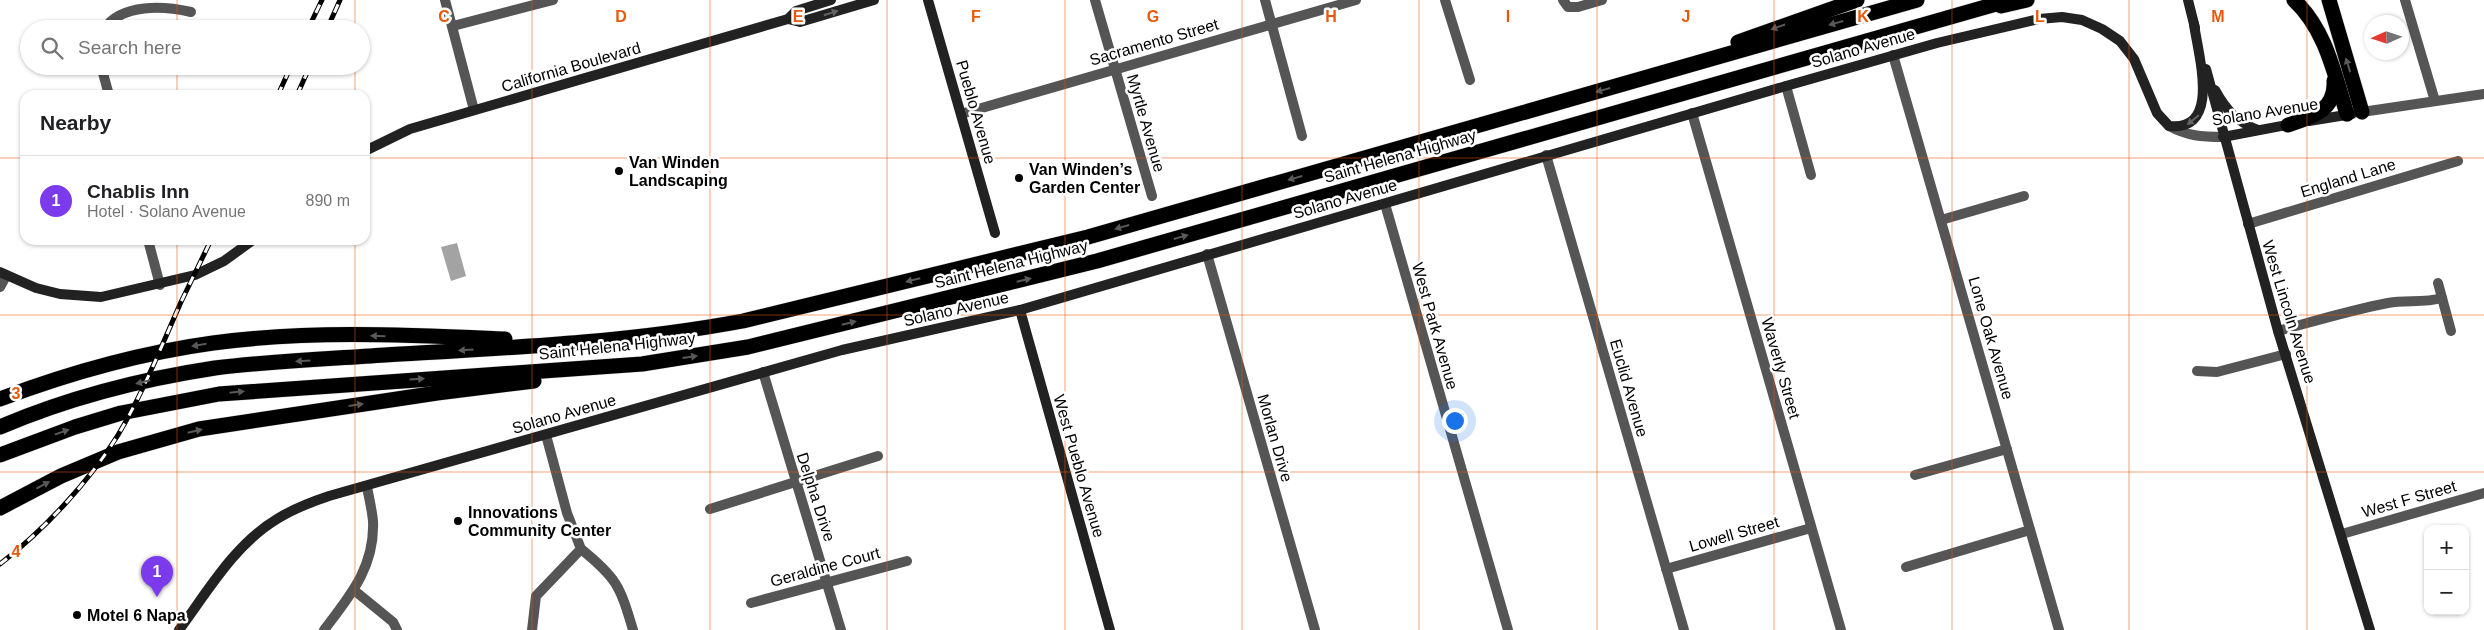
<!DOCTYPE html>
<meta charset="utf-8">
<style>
body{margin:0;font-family:Arial,sans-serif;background:#f6f6f6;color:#202124}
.controls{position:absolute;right:15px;bottom:15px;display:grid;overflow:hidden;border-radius:10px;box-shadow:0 1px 4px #0004}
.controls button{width:45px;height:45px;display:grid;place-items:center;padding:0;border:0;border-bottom:1px solid #e0e0e0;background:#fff;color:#202124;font:25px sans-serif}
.compass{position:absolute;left:2364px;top:15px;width:45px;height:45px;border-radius:50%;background:#fff;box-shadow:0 1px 4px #0004;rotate:267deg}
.you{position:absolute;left:1454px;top:420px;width:18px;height:18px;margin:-12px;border:4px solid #fff;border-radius:50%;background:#1a73e8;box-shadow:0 0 0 8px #1a73e833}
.badge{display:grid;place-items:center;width:32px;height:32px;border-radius:50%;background:#7c3aed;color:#fff;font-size:16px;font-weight:700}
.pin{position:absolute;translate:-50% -41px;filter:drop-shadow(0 1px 2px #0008)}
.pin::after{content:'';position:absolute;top:26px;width:18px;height:15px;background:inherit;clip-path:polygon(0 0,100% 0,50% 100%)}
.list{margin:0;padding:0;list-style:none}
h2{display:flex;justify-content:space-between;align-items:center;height:65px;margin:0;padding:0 20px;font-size:21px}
h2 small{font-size:16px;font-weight:400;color:#757577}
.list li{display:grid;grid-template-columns:32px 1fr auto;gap:15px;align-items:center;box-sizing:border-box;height:90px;padding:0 20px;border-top:1px solid #e0e0e0}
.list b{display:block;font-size:19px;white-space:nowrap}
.list p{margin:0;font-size:16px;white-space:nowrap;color:#757577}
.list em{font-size:16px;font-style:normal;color:#757577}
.icon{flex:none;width:28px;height:28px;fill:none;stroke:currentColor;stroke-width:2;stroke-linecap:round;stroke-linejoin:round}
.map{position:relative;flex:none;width:2484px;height:630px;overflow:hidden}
.search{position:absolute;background:#fff;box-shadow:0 1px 4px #0004;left:20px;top:20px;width:350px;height:55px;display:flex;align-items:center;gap:12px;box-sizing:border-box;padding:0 18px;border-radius:28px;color:#757577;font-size:19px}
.panel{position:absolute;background:#fff;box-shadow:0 1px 4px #0004;left:20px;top:90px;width:350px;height:155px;border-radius:15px}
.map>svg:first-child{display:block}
</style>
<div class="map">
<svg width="2484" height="630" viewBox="0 0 2484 630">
<rect width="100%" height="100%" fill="#fff"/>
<path fill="#a3a3a3" d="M 457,243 L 466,276 L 451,281 L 441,247 Z"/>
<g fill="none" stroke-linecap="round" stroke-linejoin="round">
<g stroke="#dbdbdb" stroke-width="16">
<g id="highway">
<path d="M 2294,0 C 2326,30 2334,73 2347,114"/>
<path d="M 2329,0 L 2362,112"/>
<path d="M 2001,6 L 2027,0"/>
<path d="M 1738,42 L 1857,0"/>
<path d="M 2288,125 C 2312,117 2336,110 2334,81"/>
<path d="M 0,399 C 69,373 140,353 213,343 C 309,330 409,335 505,339"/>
<path d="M 0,427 C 68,398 142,379 215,368 C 271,361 328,359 385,355 C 505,348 625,343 743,321 L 1088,237 L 1917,0"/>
<path d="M 0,455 L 75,427 L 121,413 L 219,394 L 642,364 L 748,347 L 1097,261 L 2010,0"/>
<path d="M 0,508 L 61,476 L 118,452 L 199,429 L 437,393 L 534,381"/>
</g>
</g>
<g stroke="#555" stroke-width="10">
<path d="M 445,0 L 474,110"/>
<path d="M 1095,0 L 1152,196"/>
<path d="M 1265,0 L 1302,136"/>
<path d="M 1445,0 L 1470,80"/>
<path d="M 1563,0 L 1568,7 L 1578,7 L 1602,0"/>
<path d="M 2405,0 L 2435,101"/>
<path d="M 453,26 L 553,0"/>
<path d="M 104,29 C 122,3 164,6 191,12"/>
<path d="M 1893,55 L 2059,630"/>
<path d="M 101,66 L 109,95"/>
<path d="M 1786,86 L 1811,175"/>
<path d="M 2362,112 L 2484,94"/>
<path d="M 1692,113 L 1841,630"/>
<path d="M 961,114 L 1356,0"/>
<path d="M 2169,126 C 2187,136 2202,137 2223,137"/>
<path d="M 1546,155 L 1684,630"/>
<path d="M 1385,204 L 1508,630"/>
<path d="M 1941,220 L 2024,196"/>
<path d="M 2248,224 L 2458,161"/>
<path d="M 148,240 L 160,285"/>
<path d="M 1207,254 L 1315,630"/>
<path d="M 2438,283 L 2451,331"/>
<path d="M 0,287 L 6,276"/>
<path d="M 2278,331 C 2315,321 2351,310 2388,303 C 2407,300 2424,303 2442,298"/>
<path d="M 2197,371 L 2217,372 L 2286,354"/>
<path d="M 763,372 L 841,630"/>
<path d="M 1915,475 L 2007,449"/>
<path d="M 710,509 L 878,456"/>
<path d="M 2342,534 L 2484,493"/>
<path d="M 581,549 C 617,578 620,586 633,630"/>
<path d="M 1906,567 L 2030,530"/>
<path d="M 1666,569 L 1811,528"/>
<path d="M 355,591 L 393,622 L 397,630"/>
<path d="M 751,603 L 907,561"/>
<path d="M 324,630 C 350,596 375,567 373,521 C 372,510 369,498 367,487"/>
<path d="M 532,630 L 536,596 L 581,549 L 567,513 L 546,435"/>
</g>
<g stroke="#222" stroke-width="10">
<path d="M 928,0 L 995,233"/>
<path d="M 2188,0 L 2195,28"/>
<path d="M 788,19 L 800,22 L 874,0"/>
<path d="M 2206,69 L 2278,331 L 2370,630"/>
<path d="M 2215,90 C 2226,110 2237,122 2258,130"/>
<path d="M 2309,121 L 2352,114"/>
<path d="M 2223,137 L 2292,124"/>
<path d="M 365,151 L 410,129 L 788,19 L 796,11 L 831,0"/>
<path d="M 0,272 L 36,288 L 60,294 L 101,297 L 195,275 L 224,261 L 253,240"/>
<path d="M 1020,310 L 1110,630"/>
<path d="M 179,630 C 208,591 234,545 277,519 C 293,509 311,502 329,496 L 842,350 L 1020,310 L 1786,86 L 1937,43 L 2039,19 L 2062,17 L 2082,20 L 2102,29 L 2120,41 L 2134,59 L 2157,113 L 2169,126 C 2222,132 2198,55 2194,24"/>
</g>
<use href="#highway" stroke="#000" stroke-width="15"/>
<g stroke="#000" stroke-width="5">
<g id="rail">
<path d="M 308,29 L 322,0"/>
<path d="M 327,29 L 340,0"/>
<path d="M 278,95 L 291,66"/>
<path d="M 297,95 L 310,66"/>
<path d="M 0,564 C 43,531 89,482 118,435 C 143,393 161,347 181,302 C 191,281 201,261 211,240"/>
</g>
</g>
<use href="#rail" stroke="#fff" stroke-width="3" stroke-dasharray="9" stroke-linecap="butt"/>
</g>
<defs><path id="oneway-solid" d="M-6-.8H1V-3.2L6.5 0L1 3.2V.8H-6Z" transform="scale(1.25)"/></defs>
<g fill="#646464">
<use href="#oneway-solid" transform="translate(831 13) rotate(-17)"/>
<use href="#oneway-solid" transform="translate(2193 120) rotate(141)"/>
</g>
<g fill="#595959">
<use href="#oneway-solid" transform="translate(1836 23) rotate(164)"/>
<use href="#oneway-solid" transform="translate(1778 27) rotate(161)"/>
<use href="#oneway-solid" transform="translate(2348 65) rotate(-107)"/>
<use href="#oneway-solid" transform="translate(1603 90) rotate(164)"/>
<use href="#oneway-solid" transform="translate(1295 178) rotate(164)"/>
<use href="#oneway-solid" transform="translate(1122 227) rotate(164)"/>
<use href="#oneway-solid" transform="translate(1181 237) rotate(-16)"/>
<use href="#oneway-solid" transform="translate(913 280) rotate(166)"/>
<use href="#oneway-solid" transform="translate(1024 280) rotate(-13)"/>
<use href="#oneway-solid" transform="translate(849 323) rotate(-14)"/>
<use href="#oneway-solid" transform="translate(378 336) rotate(-179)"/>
<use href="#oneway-solid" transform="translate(199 345) rotate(171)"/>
<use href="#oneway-solid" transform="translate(466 350) rotate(176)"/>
<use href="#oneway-solid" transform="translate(690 357) rotate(-8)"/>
<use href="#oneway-solid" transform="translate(303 361) rotate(176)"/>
<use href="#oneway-solid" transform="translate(417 379) rotate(-4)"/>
<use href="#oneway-solid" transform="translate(143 382) rotate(167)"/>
<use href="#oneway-solid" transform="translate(237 392) rotate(-6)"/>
<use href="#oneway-solid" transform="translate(356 405) rotate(-8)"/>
<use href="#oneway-solid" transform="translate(195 431) rotate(-13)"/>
<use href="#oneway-solid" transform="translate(62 432) rotate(-19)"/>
<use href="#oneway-solid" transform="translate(43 485) rotate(-28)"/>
</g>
<path fill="none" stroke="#e8590c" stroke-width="1" stroke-opacity="0.55" d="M 177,0 L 177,29M 355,0 L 355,29M 532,0 L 532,630M 710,0 L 710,630M 887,0 L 887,630M 1065,0 L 1065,630M 1242,0 L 1242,630M 1419,0 L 1419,630M 1597,0 L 1597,630M 1774,0 L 1774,630M 1952,0 L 1952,630M 2129,0 L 2129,630M 2307,0 L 2307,630M 177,66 L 177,95M 355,66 L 355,95M 0,158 L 25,158M 365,158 L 2484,158M 177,240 L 177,630M 355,240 L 355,630M 0,315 L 2484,315M 0,472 L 2484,472"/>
<g fill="#000" stroke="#fff" stroke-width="2">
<circle cx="619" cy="171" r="5"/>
<circle cx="1019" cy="178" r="5"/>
<circle cx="458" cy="521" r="5"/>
<circle cx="77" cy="615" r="5"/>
</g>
<g text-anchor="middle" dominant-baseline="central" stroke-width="5" stroke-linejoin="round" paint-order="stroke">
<g font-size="16" fill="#000" stroke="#fff">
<text transform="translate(1154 42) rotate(-16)">Sacramento Street</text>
<text transform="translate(1863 48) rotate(-16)">Solano Avenue</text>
<text transform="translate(571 67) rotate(-16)">California Boulevard</text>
<text transform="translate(976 112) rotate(74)">Pueblo Avenue</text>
<text transform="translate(2265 112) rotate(-9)">Solano Avenue</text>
<text transform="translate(1146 123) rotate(74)">Myrtle Avenue</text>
<text transform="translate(1400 156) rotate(-16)">Saint Helena Highway</text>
<text transform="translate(2348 178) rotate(-17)">England Lane</text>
<text transform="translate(1345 199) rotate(-16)">Solano Avenue</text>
<text transform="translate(1011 264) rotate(-14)">Saint Helena Highway</text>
<text transform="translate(956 309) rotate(-13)">Solano Avenue</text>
<text transform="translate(2289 312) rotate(73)">West Lincoln Avenue</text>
<text transform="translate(1435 326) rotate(74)">West Park Avenue</text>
<text transform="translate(1991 338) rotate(74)">Lone Oak Avenue</text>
<text transform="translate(617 346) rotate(-6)">Saint Helena Highway</text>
<text transform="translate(1781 368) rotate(74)">Waverly Street</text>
<text transform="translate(1629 388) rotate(74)">Euclid Avenue</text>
<text transform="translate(564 414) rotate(-16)">Solano Avenue</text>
<text transform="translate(1275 438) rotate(74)">Morlan Drive</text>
<text transform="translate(1079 466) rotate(74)">West Pueblo Avenue</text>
<text transform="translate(816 497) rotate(72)">Delpha Drive</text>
<text transform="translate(2409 499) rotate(-16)">West F Street</text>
<text transform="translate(1734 534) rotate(-16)">Lowell Street</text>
<text transform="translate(825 567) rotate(-15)">Geraldine Court</text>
</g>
<g font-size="16" font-weight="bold" fill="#000" stroke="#fff" text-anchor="start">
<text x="629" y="162">Van Winden<tspan x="629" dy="18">Landscaping</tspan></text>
<text x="1029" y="169">Van Winden’s<tspan x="1029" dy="18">Garden Center</tspan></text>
<text x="468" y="512">Innovations<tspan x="468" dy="18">Community Center</tspan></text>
<text x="87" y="615">Motel 6 Napa</text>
</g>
</g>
<g font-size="16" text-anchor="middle" font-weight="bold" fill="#e8590c" stroke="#fff" stroke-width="5" stroke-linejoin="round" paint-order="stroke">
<text x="444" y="22">C</text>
<text x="621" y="22">D</text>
<text x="798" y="22">E</text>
<text x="976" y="22">F</text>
<text x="1153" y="22">G</text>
<text x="1331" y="22">H</text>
<text x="1508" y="22">I</text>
<text x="1686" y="22">J</text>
<text x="1863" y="22">K</text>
<text x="2040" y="22">L</text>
<text x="2218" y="22">M</text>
<text x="16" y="399">3</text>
<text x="16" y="557">4</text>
</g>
</svg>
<div class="controls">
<button>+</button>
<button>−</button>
</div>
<svg class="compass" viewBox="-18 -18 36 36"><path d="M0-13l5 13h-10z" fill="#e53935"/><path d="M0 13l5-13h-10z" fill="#757577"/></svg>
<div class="you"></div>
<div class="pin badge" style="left:157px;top:597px">1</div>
<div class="search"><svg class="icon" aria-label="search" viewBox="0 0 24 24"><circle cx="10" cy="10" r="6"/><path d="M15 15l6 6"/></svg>Search here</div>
<section class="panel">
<h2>Nearby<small></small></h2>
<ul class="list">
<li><span class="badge">1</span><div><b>Chablis Inn</b><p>Hotel · Solano Avenue</p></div><em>890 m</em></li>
</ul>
</section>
</div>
